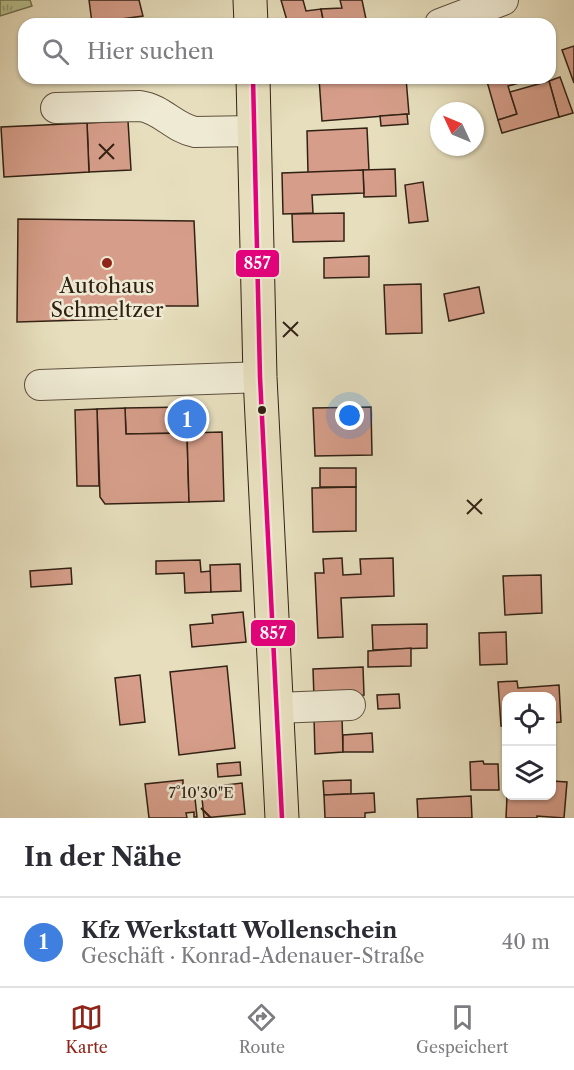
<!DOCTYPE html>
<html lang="de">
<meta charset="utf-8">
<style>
body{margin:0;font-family:"Libre Caslon Text",serif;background:#f7f7f7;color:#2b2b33}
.controls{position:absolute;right:18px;bottom:18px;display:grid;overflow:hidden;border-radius:12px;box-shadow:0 2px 4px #0004}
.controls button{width:54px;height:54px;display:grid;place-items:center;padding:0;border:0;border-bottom:2px solid #e1e1e2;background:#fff;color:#2b2b33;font:30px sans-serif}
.compass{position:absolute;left:430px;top:102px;width:54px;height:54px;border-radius:50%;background:#fff;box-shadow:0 2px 4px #0004;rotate:314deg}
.you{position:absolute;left:350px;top:416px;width:21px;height:21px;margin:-15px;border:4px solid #fff;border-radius:50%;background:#1a73e8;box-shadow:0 0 0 9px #1a73e833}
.badge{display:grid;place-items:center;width:39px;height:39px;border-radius:50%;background:#8f2418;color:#fff;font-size:20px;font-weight:700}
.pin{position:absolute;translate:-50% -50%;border:3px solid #fff;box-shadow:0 2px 6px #0006}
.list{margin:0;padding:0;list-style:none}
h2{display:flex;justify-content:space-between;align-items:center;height:78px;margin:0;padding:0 24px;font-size:26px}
h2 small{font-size:20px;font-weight:400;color:#7c7c81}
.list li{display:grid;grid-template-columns:39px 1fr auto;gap:18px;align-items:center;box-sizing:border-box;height:90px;padding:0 24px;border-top:2px solid #e1e1e2}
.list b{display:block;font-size:22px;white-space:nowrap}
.list p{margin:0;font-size:20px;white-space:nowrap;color:#7c7c81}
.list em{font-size:20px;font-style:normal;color:#7c7c81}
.icon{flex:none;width:33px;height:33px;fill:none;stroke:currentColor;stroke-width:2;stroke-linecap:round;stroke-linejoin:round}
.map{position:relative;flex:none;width:574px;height:818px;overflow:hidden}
.search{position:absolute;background:#fff;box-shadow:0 2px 4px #0004;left:18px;right:18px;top:18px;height:66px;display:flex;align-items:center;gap:15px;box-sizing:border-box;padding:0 21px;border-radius:18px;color:#7c7c81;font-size:22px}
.sheet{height:168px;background:#fff}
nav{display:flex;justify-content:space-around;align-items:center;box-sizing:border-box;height:84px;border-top:2px solid #e1e1e2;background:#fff;font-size:16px;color:#7c7c81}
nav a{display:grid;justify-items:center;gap:3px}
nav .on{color:#8f2418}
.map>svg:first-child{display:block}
</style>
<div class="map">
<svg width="574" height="818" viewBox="0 0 574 818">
<defs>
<pattern id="grass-tufts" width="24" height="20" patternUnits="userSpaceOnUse" patternTransform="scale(1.5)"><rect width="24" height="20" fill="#b7c18f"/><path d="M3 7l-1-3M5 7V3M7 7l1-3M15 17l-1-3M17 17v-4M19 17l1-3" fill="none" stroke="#959c74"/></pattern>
</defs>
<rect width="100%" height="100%" fill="#e6debd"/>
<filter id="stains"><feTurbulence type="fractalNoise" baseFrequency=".00333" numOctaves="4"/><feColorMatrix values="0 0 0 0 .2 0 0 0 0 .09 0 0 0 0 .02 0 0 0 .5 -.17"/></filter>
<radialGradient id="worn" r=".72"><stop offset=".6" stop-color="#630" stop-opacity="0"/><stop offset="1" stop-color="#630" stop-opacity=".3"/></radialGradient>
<path fill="url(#grass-tufts)" stroke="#747152" stroke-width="1.5" d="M 0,0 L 30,0 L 32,6 L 0,16 Z"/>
<g fill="#d69e8a" stroke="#312114" stroke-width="1.5">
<path d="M 89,0 L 139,0 L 143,16 L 92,23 Z"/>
<path d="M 281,0 L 303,0 L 306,11 L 321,9 L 324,24 L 288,24 Z"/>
<path d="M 340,0 L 362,0 L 367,24 L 324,24 L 321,9 L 342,8 Z"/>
<path d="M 574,46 L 574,83 L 562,50 Z"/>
<path d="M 560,77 L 573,113 L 559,117 L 549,81 Z"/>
<path d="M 319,78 L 406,78 L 409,114 L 322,121 Z"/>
<path d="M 486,78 L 522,78 L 523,82 L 508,86 L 517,114 L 498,120 Z"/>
<path d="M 549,81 L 559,117 L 502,133 L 498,120 L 517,114 L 510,92 Z"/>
<path d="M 407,114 L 408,124 L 381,126 L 380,116 Z"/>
<path d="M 128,121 L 131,170 L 89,172 L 87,123 Z"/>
<path d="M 87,123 L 89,172 L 4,177 L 1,127 Z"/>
<path d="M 367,128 L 369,170 L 308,173 L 307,131 Z"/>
<path d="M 395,169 L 396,196 L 364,197 L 363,170 Z"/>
<path d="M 363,170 L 364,193 L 312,195 L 313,213 L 283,214 L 282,173 Z"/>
<path d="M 423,182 L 428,221 L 409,223 L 405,185 Z"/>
<path d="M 344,213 L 344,241 L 293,242 L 292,214 Z"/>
<path d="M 18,219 L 194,221 L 198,306 L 115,306 L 117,319 L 17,322 Z"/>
<path d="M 369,256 L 369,277 L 324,278 L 324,258 Z"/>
<path d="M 421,284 L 422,333 L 386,334 L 384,285 Z"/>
<path d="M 479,287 L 484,313 L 449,321 L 444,294 Z"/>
<path d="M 186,407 L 187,433 L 126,434 L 125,408 Z"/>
<path d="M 371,407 L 372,455 L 315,456 L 313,408 Z"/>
<path d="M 125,408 L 126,434 L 187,433 L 189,502 L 105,504 L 100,497 L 97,409 Z"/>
<path d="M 97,409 L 99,486 L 77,486 L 75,410 Z"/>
<path d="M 222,432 L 224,501 L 189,502 L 187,433 Z"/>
<rect x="320" y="468" width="36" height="19"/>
<path d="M 356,487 L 356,531 L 313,532 L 312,488 Z"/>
<path d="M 342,558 L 343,575 L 361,574 L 360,559 L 393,558 L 394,596 L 341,598 L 343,637 L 318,638 L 315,573 L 324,573 L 323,559 Z"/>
<path d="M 200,560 L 201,572 L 211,571 L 211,592 L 185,593 L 184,573 L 156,574 L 156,561 Z"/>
<path d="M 240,564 L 241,591 L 211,592 L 210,565 Z"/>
<path d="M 71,568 L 72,584 L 31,587 L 30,571 Z"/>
<path d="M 541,575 L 542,613 L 505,615 L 503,576 Z"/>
<path d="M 243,612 L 246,642 L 192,647 L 190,625 L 213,623 L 212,615 Z"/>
<path d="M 427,624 L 427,648 L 373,650 L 372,625 Z"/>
<path d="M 506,632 L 507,664 L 480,665 L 479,633 Z"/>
<path d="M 411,648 L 411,666 L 368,667 L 368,651 Z"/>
<path d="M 227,666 L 235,748 L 179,755 L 170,672 Z"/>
<path d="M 363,667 L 364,695 L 314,698 L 313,669 Z"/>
<path d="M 140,675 L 145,722 L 120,725 L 115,678 Z"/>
<path d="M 517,681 L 518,688 L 559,685 L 561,722 L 552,723 L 552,696 L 506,696 L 506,726 L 501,726 L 498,682 Z"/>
<path d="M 399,694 L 400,708 L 378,709 L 377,695 Z"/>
<path d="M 342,717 L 343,752 L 315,754 L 314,718 Z"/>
<path d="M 372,733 L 373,752 L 343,752 L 343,735 Z"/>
<path d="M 483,761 L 484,764 L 498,764 L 499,790 L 471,790 L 470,762 Z"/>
<path d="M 240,762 L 241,775 L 218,777 L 217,764 Z"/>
<path d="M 183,780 L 183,790 L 194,789 L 197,817 L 194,817 L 194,812 L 186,813 L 187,818 L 149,818 L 145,784 Z"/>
<path d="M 351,780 L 351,794 L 324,795 L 323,781 Z"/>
<path d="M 552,781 L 567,782 L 564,818 L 537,816 L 537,818 L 506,818 L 507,796 L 552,796 Z"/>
<path d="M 242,783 L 245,814 L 204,818 L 201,788 Z"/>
<path d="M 374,793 L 375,812 L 365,813 L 365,818 L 325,818 L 324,795 Z"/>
<path d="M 471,796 L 472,818 L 418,818 L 417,799 Z"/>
</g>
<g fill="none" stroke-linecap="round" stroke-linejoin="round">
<g stroke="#5e503e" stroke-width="32">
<g id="minor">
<path d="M 440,24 L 503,0"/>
<path d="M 56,108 L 140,106 C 162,109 174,128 195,132 L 255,131"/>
<path d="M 40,385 L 260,377"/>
<path d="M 277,708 L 350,705"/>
</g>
</g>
<g stroke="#312114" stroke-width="35">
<g id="major">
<path d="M 250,0 L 251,24"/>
<path d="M 253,78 L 260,377 L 282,818"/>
</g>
</g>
<use href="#minor" stroke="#efead4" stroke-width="30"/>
<use href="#major" stroke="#e6debd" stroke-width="33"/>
<g stroke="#efead4" stroke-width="9">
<path id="bus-1" d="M 253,78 L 260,377 L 282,818"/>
</g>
<use href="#bus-1" stroke="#e5007d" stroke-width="4.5"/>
</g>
<path fill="none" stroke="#312114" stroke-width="2" d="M 99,144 L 114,159M 99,159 L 114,144M 283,322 L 298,336M 283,337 L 298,322M 467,500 L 482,514M 467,514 L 482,499M 201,808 L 211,818"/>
<circle fill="#8f2418" stroke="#efead4" stroke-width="2" cx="107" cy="263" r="6"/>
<circle fill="#312114" stroke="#efead4" stroke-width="2" cx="262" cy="410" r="5"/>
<g text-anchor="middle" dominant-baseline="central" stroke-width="5" stroke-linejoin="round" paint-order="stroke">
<g font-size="21" fill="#312114" stroke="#efead4">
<text x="107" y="285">Autohaus<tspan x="107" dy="24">Schmeltzer</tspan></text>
</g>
</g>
<g font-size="15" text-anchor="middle" fill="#312114" stroke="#efead4" stroke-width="5" stroke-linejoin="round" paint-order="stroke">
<text x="201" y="798">7°10'30"E</text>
</g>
<g stroke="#efead4" stroke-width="2">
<rect x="235" y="249" width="45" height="29" rx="6" fill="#e5007d"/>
<rect x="250" y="619" width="46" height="28" rx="6" fill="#e5007d"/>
</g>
<g font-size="16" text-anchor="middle" font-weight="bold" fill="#fff">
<text x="257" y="269">857</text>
<text x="273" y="639">857</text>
</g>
<rect width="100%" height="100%" filter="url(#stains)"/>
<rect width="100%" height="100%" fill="url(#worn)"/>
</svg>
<div class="controls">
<button><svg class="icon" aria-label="locate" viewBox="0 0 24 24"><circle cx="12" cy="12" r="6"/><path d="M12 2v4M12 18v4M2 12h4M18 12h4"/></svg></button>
<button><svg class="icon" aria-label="layers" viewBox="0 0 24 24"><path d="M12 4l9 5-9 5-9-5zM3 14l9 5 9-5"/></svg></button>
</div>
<svg class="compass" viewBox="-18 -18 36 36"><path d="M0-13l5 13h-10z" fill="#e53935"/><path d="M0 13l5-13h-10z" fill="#7c7c81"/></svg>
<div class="you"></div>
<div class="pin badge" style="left:187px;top:419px;background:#3f7fe0">1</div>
<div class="search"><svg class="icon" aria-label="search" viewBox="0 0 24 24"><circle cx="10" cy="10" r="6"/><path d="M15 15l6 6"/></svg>Hier suchen</div>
</div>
<section class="sheet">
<h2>In der Nähe<small></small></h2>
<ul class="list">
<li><span class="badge" style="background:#3f7fe0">1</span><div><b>Kfz Werkstatt Wollenschein</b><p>Geschäft · Konrad-Adenauer-Straße</p></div><em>40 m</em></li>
</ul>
</section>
<nav>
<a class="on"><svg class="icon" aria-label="map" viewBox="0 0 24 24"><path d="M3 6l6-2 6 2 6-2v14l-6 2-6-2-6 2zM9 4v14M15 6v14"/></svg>Karte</a>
<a><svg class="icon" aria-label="directions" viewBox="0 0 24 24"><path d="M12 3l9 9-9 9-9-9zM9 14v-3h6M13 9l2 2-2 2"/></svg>Route</a>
<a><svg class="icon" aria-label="saved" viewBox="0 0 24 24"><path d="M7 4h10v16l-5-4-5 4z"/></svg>Gespeichert</a>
</nav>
